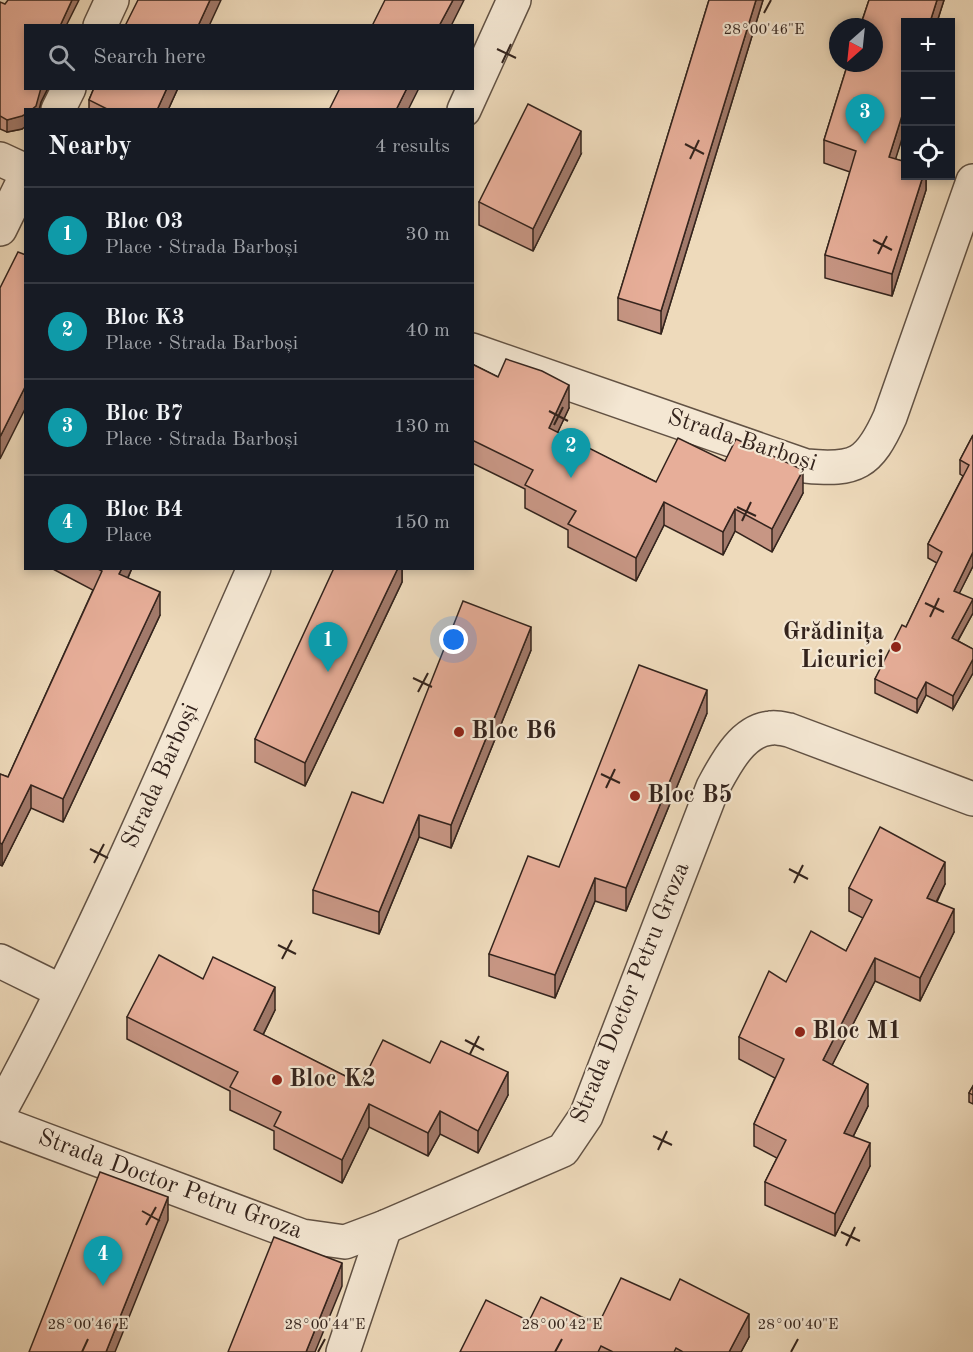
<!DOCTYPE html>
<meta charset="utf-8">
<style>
body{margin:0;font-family:"Old Standard TT",serif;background:#242831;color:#f1f3f6}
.controls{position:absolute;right:18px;top:18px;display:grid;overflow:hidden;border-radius:0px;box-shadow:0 3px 9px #0003}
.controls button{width:54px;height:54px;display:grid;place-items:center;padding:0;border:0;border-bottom:2px solid #363941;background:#171b24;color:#f1f3f6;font:30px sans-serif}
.compass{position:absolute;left:829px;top:18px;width:54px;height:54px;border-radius:50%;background:#171b24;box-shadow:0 3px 9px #0003;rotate:207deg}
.you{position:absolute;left:454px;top:640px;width:21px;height:21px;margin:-15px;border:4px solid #fff;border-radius:50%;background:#1a73e8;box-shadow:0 0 0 9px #1a73e833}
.badge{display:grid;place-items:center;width:39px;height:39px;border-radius:50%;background:#0f766e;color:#fff;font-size:20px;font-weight:700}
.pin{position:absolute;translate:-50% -50px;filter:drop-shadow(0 2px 3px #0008)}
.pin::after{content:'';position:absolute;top:32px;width:21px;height:18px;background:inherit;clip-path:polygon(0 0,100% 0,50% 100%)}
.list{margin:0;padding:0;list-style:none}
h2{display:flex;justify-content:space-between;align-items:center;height:78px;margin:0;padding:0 24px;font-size:26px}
h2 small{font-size:20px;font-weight:400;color:#9ea1a6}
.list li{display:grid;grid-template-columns:39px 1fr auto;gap:18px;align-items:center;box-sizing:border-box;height:96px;padding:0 24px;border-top:2px solid #363941}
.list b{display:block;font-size:22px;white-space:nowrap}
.list p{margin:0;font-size:20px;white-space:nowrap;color:#9ea1a6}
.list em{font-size:20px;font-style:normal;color:#9ea1a6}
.icon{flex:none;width:33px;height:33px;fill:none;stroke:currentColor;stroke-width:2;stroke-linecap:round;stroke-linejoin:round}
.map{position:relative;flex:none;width:973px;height:1352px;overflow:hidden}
.search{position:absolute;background:#171b24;box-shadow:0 3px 9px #0003;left:24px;top:24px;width:450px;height:66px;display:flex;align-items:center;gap:15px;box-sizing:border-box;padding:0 21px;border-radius:0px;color:#9ea1a6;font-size:22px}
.panel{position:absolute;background:#171b24;box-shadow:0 3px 9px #0003;left:24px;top:108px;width:450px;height:462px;border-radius:0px}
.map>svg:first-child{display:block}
</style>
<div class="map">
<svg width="973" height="1352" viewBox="0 0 973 1352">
<rect width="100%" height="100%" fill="#eedabb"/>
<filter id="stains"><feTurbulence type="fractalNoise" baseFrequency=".00333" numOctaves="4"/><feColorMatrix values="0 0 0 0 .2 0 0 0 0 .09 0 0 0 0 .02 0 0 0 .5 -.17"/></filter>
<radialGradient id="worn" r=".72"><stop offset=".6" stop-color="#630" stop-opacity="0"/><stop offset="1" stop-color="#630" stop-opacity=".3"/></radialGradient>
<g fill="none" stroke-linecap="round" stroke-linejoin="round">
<g stroke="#625244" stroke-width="36">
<g id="minor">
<path d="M 100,26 L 112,0"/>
<path d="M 58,110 L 69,88"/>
<path d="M 464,110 L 514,0"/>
<path d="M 0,159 L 26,171"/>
<path d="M 0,229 L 26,176"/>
<path d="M 472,350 L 806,466 C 856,471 869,464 890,417 L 973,181"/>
<path d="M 0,961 L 61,991"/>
<path d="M 0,1111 C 96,936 173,750 254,568"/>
<path d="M 0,1123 L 302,1236 L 345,1242 L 385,1227 L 563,1150 L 586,1116 L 713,787 C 725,765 742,730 771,728 C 776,727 784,729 789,730 L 973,799"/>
<path d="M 343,1352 L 385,1227"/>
</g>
</g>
<use href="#minor" stroke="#f4e7d3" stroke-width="33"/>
</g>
<g fill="#c79684" stroke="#34241d" stroke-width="1.5">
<path d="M 709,0 L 763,0 L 661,334 L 618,320 L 618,298 Z"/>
<path d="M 869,0 L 944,0 L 937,22 L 906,22 L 906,126 L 895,159 L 906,162 L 906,176 L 926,176 L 926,190 L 892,296 L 825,278 L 825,255 L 850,172 L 824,163 L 824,140 L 848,63 L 874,63 L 874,27 L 860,27 Z"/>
<path d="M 0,2 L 26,88 L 48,88 L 41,102 L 39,110 L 26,110 L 22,129 L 7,132 L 0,129 Z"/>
<path d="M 94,88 L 178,88 L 168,110 L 89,110 L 89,100 Z"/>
<path d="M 581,154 L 533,251 L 479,225 L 479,202 Z"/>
<path d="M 472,364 L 498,377 L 569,408 L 557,433 L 656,482 L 725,461 L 803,493 L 772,552 L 735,531 L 723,555 L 664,525 L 636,581 L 568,547 L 568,530 L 525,508 L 525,489 L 472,463 Z"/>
<path d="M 973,435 L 973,566 L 959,593 L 973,613 L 958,641 L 973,649 L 973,673 L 953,709 L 926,695 L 917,713 L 875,693 L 875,679 L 906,627 L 937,563 L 928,558 L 928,544 L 963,476 L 960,474 L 960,460 Z"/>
<path d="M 51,568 L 132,568 L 128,578 L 160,615 L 63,822 L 31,808 L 2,866 L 0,865 L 0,774 L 8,777 L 93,590 Z"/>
<path d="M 402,568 L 402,582 L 305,786 L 255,762 L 255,739 Z"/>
<path d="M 531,650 L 451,848 L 419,837 L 379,934 L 313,913 L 313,890 L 383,803 Z"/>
<path d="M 707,713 L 626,911 L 595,901 L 555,998 L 489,976 L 489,954 L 559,867 Z"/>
<path d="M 945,884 L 937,902 L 954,932 L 920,1001 L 875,981 L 832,1065 L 868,1106 L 853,1137 L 870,1166 L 835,1236 L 765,1205 L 765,1182 L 777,1158 L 754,1146 L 754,1124 L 775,1078 L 739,1059 L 739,1037 L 786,982 L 846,951 L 863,918 L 849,911 L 849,888 Z"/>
<path d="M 203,979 L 275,1010 L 263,1035 L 361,1084 L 430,1063 L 508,1095 L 478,1153 L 440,1134 L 428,1156 L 369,1127 L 342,1183 L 274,1149 L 274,1131 L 230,1110 L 230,1091 L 127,1039 L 127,1017 Z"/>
<path d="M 973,1086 L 973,1104 L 969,1102 L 969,1093 Z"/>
<path d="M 529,1321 L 598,1325 L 749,1337 L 741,1352 L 460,1352 Z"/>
</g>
<g fill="#a27a6b" stroke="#34241d" stroke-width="1.5">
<path d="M 72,0 L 79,0 L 66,26 L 60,26 Z"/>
<path d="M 210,0 L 221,0 L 209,26 L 198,26 Z"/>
<path d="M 453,0 L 464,0 L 451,26 L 439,26 Z"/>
<path d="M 756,0 L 763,0 L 661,334 L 661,311 Z"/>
<path d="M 937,0 L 944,0 L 937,22 L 930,22 Z"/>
<path d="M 41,88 L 48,88 L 41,102 L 39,110 L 31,110 Z"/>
<path d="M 167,88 L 178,88 L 168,110 L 157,110 Z"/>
<path d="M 407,88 L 419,88 L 408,110 L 396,110 Z"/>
<path d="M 906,103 L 906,126 L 889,180 L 889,157 Z"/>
<path d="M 26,114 L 26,126 L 22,129 L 7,132 L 7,120 Z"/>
<path d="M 581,131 L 581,154 L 533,251 L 533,229 Z"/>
<path d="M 923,176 L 926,176 L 926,190 L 892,296 L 892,274 Z"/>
<path d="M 26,385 L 26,407 L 0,459 L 0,437 Z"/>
<path d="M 569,385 L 569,408 L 549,451 L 549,428 Z"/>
<path d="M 803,470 L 803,493 L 772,552 L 772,529 Z"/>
<path d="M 664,502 L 664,525 L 636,581 L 636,558 Z"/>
<path d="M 735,509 L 735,531 L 723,555 L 723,532 Z"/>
<path d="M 973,552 L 973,566 L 954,604 L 954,591 Z"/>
<path d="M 122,568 L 132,568 L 119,597 L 119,574 Z"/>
<path d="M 398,568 L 402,568 L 402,582 L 305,786 L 305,763 Z"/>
<path d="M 160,592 L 160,615 L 63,822 L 63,799 Z"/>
<path d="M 973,599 L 973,613 L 952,651 L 952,638 Z"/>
<path d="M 531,627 L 531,650 L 451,848 L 451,825 Z"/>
<path d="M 973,659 L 973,673 L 953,709 L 953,696 Z"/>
<path d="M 926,682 L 926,695 L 917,713 L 917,699 Z"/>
<path d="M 707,690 L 707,713 L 626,911 L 626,888 Z"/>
<path d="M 31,785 L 31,808 L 2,866 L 2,844 Z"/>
<path d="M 419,815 L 419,837 L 379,934 L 379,912 Z"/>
<path d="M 945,862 L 945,884 L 927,920 L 927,898 Z"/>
<path d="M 595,878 L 595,901 L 555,998 L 555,975 Z"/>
<path d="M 954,909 L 954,932 L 920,1001 L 920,978 Z"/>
<path d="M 875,958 L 875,981 L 823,1083 L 823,1060 Z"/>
<path d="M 275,987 L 275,1010 L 254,1053 L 254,1030 Z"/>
<path d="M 508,1072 L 508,1095 L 478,1153 L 478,1131 Z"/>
<path d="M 868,1084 L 868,1106 L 844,1155 L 844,1133 Z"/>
<path d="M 369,1104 L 369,1127 L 342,1183 L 342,1160 Z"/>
<path d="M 440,1111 L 440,1134 L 428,1156 L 428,1133 Z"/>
<path d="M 870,1143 L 870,1166 L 835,1236 L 835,1214 Z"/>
<path d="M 168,1197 L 168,1220 L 115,1352 L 106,1352 Z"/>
<path d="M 342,1263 L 342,1286 L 315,1352 L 306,1352 Z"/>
<path d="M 749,1314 L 749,1337 L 741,1352 L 729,1352 Z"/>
</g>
<g fill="#e7ae99" stroke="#34241d" stroke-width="1.5">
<path d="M 8,0 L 72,0 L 60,26 L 26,26 L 26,88 L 41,88 L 36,106 L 31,110 L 26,110 L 26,114 L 22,116 L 7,120 L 0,116 L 0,2 L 5,4 Z"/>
<path d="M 138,0 L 210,0 L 198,26 L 125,26 Z"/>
<path d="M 385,0 L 453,0 L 439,26 L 372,26 Z"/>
<path d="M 709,0 L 756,0 L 661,311 L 618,298 Z"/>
<path d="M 869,0 L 937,0 L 930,22 L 906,22 L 906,103 L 889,157 L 906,162 L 906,176 L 923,176 L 892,274 L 825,255 L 856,151 L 824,140 L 848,63 L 874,63 L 874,27 L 860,27 Z"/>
<path d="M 94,88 L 167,88 L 157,110 L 109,110 L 89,100 Z"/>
<path d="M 340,88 L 407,88 L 396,110 L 329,110 Z"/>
<path d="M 528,104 L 581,131 L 533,229 L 479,202 Z"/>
<path d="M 18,252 L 26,255 L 26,385 L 0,437 L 0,288 Z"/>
<path d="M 506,359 L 542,371 L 569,385 L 549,428 L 656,482 L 678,438 L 725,461 L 736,439 L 803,470 L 772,529 L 735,509 L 723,532 L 664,502 L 636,558 L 568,524 L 576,511 L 525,485 L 533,470 L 472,440 L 472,364 L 498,377 Z"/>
<path d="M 973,435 L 973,552 L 954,591 L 973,599 L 952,638 L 973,649 L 973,659 L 953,696 L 926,682 L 917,699 L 875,679 L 902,625 L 906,627 L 942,552 L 928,544 L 969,465 L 960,460 Z"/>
<path d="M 96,568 L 122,568 L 119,574 L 160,592 L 63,799 L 31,785 L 2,844 L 0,843 L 0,774 L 8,777 L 102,571 Z"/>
<path d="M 334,568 L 398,568 L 305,763 L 255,739 Z"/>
<path d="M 463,601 L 531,627 L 451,825 L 419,815 L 379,912 L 313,890 L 352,792 L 383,803 Z"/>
<path d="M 639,665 L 707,690 L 626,888 L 595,878 L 555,975 L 489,954 L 528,856 L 559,867 Z"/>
<path d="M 880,827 L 945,862 L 927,898 L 954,909 L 920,978 L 875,958 L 823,1060 L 868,1084 L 844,1133 L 870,1143 L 835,1214 L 765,1182 L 786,1140 L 754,1124 L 784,1059 L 739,1037 L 769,971 L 786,982 L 811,931 L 846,951 L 872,900 L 849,888 Z"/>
<path d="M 159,955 L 203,979 L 213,957 L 275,987 L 254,1030 L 361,1084 L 383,1040 L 430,1063 L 441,1041 L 508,1072 L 478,1131 L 440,1111 L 428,1133 L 369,1104 L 342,1160 L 274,1126 L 281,1112 L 230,1087 L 238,1072 L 127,1017 Z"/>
<path d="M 973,1086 L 973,1095 L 969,1093 Z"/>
<path d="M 100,1172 L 168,1197 L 106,1352 L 29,1352 Z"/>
<path d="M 274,1237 L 342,1263 L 306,1352 L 228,1352 Z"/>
<path d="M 621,1278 L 670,1300 L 680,1279 L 749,1314 L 729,1352 L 683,1352 L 676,1348 L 674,1352 L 613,1352 L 601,1346 L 598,1352 L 460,1352 L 486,1300 L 529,1321 L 541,1297 L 598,1325 Z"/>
</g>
<path fill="none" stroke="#34241d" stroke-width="2" d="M 764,13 L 771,0M 497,49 L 516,58M 502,63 L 511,44M 685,144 L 704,154M 690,159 L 699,140M 873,240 L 892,250M 878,254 L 887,236M 549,411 L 568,421M 554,425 L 563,407M 737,507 L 756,516M 742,521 L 751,502M 925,603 L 944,612M 930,617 L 939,598M 413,678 L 432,687M 418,692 L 428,673M 601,774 L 620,783M 606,788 L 615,769M 90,849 L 108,858M 94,863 L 104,844M 789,869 L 808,879M 794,883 L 803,865M 278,945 L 296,954M 282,959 L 292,940M 465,1040 L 484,1050M 470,1054 L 479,1036M 653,1136 L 672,1145M 658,1150 L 667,1131M 142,1211 L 160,1221M 146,1225 L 156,1207M 841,1232 L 860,1241M 846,1246 L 855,1227M 82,1352 L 88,1339M 318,1352 L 325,1339M 555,1352 L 562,1339M 791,1352 L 798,1339"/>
<g fill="#8f2418" stroke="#f4e7d3" stroke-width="2">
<circle cx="896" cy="647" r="6"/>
<circle cx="459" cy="732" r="6"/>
<circle cx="635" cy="796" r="6"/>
<circle cx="800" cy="1032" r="6"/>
<circle cx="277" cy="1080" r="6"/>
</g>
<g text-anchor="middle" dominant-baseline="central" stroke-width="4.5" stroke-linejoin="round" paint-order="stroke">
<g font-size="24" fill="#34241d" stroke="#f4e7d3">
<text transform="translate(742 441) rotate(18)">Strada Barboși</text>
<text transform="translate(161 776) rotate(-66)">Strada Barboși</text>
<text transform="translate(631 993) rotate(-68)">Strada Doctor Petru Groza</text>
<text transform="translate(170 1185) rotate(20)">Strada Doctor Petru Groza</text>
</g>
<g font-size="24" font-weight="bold" fill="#34241d" stroke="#f4e7d3" text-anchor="start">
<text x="884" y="633" text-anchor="end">Grădinița<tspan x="884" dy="28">Licurici</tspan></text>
<text x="471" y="732">Bloc B6</text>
<text x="647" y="796">Bloc B5</text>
<text x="812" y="1032">Bloc M1</text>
<text x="289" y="1080">Bloc K2</text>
</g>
</g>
<g font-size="15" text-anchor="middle" fill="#34241d" stroke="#f4e7d3" stroke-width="4.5" stroke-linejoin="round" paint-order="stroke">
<text x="764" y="34">28°00'46"E</text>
<text x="88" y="1329">28°00'46"E</text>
<text x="325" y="1329">28°00'44"E</text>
<text x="562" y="1329">28°00'42"E</text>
<text x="798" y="1329">28°00'40"E</text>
</g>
<rect width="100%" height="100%" filter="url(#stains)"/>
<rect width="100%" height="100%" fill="url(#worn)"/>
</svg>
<div class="controls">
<button>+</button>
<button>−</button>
<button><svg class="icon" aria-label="locate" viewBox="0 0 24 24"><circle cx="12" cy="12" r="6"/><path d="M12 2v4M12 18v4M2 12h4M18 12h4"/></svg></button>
</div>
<svg class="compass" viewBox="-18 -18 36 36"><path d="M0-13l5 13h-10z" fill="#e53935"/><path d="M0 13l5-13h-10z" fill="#9ea1a6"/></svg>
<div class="you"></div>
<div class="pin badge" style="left:328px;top:672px;background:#0f9aa8">1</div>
<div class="pin badge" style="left:571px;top:478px;background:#0f9aa8">2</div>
<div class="pin badge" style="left:865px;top:144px;background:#0f9aa8">3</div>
<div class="pin badge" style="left:103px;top:1286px;background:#0f9aa8">4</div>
<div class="search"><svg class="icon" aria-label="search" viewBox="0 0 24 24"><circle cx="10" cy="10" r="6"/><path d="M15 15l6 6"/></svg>Search here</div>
<section class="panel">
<h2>Nearby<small>4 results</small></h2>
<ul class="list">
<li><span class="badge" style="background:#0f9aa8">1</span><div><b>Bloc O3</b><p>Place · Strada Barboși</p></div><em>30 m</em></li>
<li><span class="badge" style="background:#0f9aa8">2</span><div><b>Bloc K3</b><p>Place · Strada Barboși</p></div><em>40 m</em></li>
<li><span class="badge" style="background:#0f9aa8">3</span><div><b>Bloc B7</b><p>Place · Strada Barboși</p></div><em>130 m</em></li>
<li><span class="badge" style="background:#0f9aa8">4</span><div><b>Bloc B4</b><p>Place</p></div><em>150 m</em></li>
</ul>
</section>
</div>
